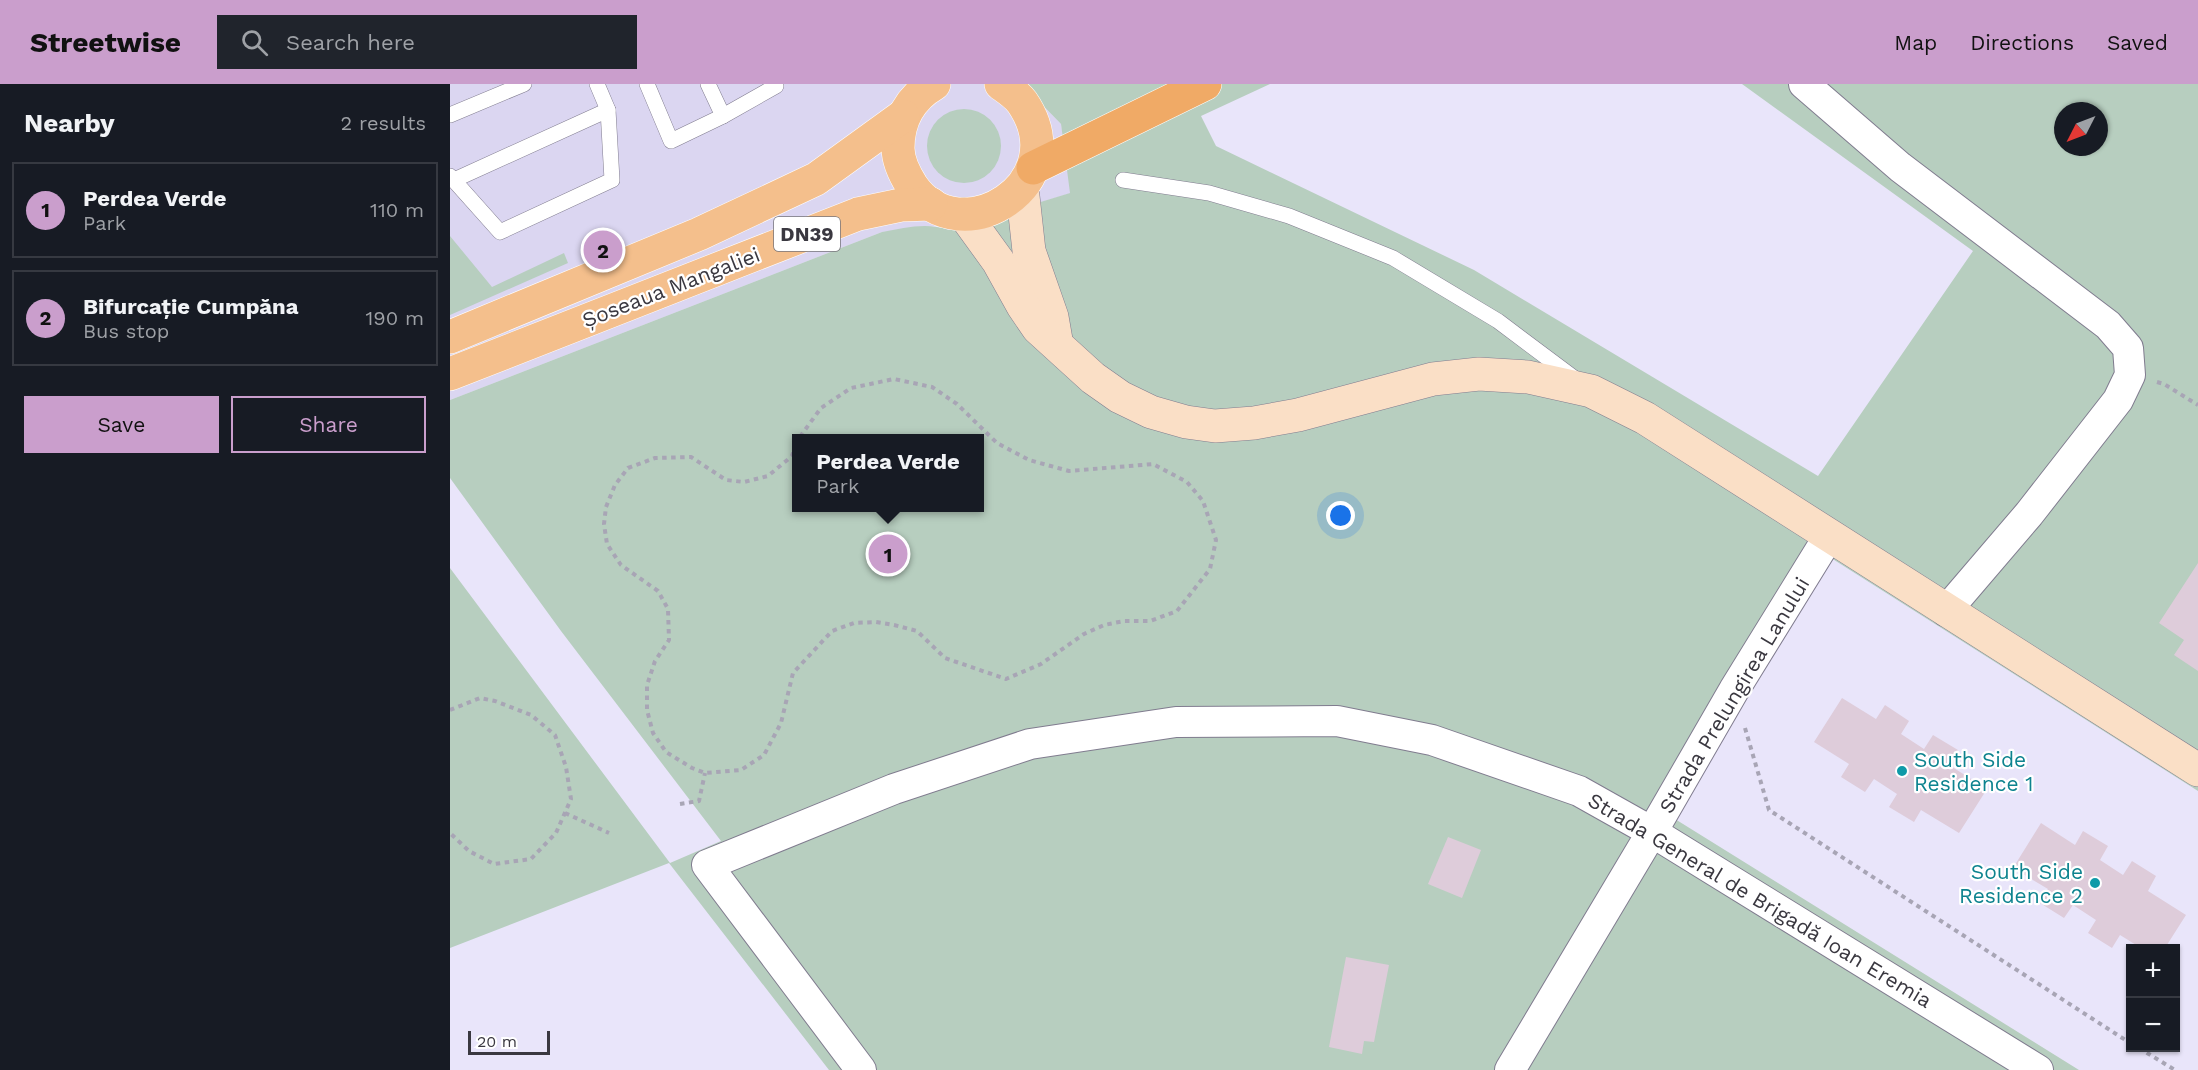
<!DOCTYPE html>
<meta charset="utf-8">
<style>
body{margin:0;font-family:"Work Sans",sans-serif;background:#20242c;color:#f1f3f6}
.controls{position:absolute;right:18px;bottom:18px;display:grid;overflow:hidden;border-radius:0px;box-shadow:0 2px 4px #0004}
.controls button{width:54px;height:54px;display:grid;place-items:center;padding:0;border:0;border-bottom:2px solid #363941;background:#171b24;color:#f1f3f6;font:30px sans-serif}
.compass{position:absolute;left:1604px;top:18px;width:54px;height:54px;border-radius:50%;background:#171b24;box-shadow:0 2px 4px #0004;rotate:228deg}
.scale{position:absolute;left:18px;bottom:15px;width:82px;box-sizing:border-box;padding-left:6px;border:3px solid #3a3840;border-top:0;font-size:16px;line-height:21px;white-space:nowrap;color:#3a3840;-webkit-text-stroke:4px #fff;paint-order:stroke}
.you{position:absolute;left:891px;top:432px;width:21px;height:21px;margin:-15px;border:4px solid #fff;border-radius:50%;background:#1a73e8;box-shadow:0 0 0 9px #1a73e833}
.badge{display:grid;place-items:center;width:39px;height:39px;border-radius:50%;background:#ca9ecc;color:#111;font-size:20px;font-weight:700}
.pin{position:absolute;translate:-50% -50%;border:3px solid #fff;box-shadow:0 2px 6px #0006}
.popup{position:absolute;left:342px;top:350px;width:192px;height:78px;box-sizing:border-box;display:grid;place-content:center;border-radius:0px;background:#171b24;filter:drop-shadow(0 2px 4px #0005);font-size:20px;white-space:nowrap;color:#9ea1a6}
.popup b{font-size:22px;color:#f1f3f6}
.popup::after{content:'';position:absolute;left:50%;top:100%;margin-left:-12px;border:12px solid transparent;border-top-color:#171b24}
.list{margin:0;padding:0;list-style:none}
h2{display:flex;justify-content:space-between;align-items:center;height:78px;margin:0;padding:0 24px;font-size:26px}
h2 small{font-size:20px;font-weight:400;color:#9ea1a6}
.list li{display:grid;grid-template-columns:39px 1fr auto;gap:18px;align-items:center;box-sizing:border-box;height:96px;margin:0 12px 12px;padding:0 12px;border:2px solid #363941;border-radius:0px}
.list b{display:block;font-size:22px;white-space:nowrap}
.list p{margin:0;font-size:20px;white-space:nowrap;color:#9ea1a6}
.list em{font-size:20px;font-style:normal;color:#9ea1a6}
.actions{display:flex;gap:12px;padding:18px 24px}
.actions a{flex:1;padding:14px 0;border:2px solid #ca9ecc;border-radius:0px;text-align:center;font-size:21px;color:#ca9ecc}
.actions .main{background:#ca9ecc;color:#111}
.icon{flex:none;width:33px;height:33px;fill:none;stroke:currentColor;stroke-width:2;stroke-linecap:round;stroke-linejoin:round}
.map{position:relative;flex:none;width:1748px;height:986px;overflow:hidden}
header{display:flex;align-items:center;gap:36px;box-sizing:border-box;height:84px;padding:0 30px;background:#ca9ecc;color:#111}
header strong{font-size:28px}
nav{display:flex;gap:33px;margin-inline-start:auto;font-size:21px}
.search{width:420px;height:54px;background:#20242c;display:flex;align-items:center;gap:15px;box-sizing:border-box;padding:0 21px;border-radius:0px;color:#9ea1a6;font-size:22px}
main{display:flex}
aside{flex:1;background:#171b24}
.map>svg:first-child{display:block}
</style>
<header>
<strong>Streetwise</strong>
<div class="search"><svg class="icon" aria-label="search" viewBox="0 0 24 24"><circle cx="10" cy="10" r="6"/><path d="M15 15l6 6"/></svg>Search here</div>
<nav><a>Map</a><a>Directions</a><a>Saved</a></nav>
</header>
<main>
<aside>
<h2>Nearby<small>2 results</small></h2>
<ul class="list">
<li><span class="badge">1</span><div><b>Perdea Verde</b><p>Park</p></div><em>110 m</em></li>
<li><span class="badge">2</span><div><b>Bifurcație Cumpăna</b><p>Bus stop</p></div><em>190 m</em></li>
</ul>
<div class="actions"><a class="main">Save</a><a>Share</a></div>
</aside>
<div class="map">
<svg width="1748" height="986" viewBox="0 0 1748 986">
<rect width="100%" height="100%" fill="#e9e5fa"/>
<path fill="#dbd6f1" d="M 0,0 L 572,0 L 611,40 L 621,109 L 499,146 L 487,142 L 432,148 L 0,316 Z"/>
<g fill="#b7cebf" fill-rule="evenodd">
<path d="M 572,0 L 820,0 L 751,32 L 766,62 L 1024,186 L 1368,392 L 1523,167 L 1292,0 L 1748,0 L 1748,707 L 1370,467 L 1225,735 L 1629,986 L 379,986 L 219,779 L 0,864 L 0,484 L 220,779 L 271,757 L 111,547 L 0,394 L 0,316 L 432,148 C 455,144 476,138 499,146 L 620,109 L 611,40 ZM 1613,27 L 1649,27 L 1649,63 L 1613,63 ZM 346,354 L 530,354 L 530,424 L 346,424 Z"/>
<circle cx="514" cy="62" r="37"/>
<path d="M 0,152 L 42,203 L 114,169 L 118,179 L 0,231 Z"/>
</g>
<g fill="#deccda">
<path d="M 1748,479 L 1748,587 L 1724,571 L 1734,556 L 1709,539 Z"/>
<path d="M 1392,614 L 1426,635 L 1435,621 L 1459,637 L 1451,650 L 1474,665 L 1483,651 L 1508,666 L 1499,681 L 1537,705 L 1509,749 L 1471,726 L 1464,738 L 1439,723 L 1447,710 L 1424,695 L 1415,708 L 1391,693 L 1399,680 L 1364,658 Z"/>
<path d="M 1591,739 L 1625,761 L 1633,747 L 1658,762 L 1650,776 L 1673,791 L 1682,777 L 1706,792 L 1698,807 L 1736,831 L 1715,864 L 1691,864 L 1670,851 L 1662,864 L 1638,849 L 1646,836 L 1623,821 L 1614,834 L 1590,819 L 1598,805 L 1563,784 Z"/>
<path d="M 998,753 L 1031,766 L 1012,814 L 978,800 Z"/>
<path d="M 896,873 L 939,881 L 924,958 L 914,957 L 912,970 L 879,963 Z"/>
</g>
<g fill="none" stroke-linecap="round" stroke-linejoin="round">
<g stroke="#807c8f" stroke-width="16">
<g id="service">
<path d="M 197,0 L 221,57 L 273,32 L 326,2 L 325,0"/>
<path d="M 258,0 L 273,32"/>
<path d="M 0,31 L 74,0"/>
<path d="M 0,92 L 50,148 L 162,96 L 158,26 L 147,0"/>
<path d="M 4,96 L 158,26"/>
<path d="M 673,96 L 759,109 L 839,132 L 943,174 L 1048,237 L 1124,294"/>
</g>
</g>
<g stroke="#807c8f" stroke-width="32">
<g id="minor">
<path d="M 1354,0 L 1450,83 L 1658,241 L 1678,264 L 1680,291 L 1668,316 L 1579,430 L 1496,527"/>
<path d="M 411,986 L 257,781 L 444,705 L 580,660 L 726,638 L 887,637 L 982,656 L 1129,707 L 1202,748 L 1588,986"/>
<path d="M 1060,986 L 1202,748 L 1284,606 L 1379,452"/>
</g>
</g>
<g stroke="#807c8f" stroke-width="34">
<g id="secondary">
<path d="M 572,103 L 579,167 L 602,233 L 606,256"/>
<path d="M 514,130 L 548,177 L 573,222 L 588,244 L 643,294 L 670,313 L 701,328 L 736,338 L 765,342 L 804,339 L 848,331 L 983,295 L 1029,290 L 1078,293 L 1141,307 L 1195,334 L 1748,686"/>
</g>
</g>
<g stroke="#fff" stroke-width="34">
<g id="primary">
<path d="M 484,0 C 460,14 448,36 448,64 C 448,78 455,91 462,102 C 510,172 628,99 572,18 C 567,11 558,5 551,0"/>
<path d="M 0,253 L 249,150 L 366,95 L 453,32"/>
<path d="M 0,290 L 408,130 L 451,121 L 481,120"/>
</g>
</g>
<g stroke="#fff" stroke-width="34">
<path id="trunk" d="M 583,84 L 755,0"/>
</g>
<g stroke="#a8a5b5" stroke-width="4" stroke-dasharray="4.5 4.5" stroke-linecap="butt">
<path d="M 1707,298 L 1714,300 L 1748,321"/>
<path d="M 346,360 L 342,372 L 318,392 L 294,398 L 276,396 L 241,373 L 205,374 L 178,384 L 165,401 L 156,423 L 154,440 L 157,460 L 171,481 L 208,507 L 218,525 L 219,556 L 205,577 L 197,601 L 197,626 L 203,649 L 216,668 L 242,684 L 255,689 L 291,686 L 314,671 L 331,639 L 343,589 L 382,547 L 404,539 L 426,538 L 444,541 L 467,547 L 495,574 L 556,595 L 591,580 L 634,550 L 654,541 L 674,537 L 700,537 L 727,527 L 760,485 L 766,456 L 753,417 L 737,398 L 703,380 L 619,387 L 579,376 L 547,359 L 507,320 L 482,303 L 444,295 L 401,304 L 371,324 L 349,354"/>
<path d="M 0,626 L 30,614 L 45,617 L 81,631 L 105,651 L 116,683 L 121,715 L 106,749 L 81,775 L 44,780 L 19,767 L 0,749"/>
<path d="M 1295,644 L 1319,726 L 1680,959"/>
<path d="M 230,720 L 249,717 L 255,689"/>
<path d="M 115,729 L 159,749"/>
<path d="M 1689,964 L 1725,986"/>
</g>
<use href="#service" stroke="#fff" stroke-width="15"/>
<use href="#minor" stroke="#fff" stroke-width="30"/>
<use href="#secondary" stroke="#fadfc6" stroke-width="33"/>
<use href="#primary" stroke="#f4bf8c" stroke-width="33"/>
<use href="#trunk" stroke="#f0aa66" stroke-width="33"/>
</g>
<g fill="#0f9aa8" stroke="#fff" stroke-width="2">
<circle cx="1452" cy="687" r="6"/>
<circle cx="1645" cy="799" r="6"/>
</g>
<g text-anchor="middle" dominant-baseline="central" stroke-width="4.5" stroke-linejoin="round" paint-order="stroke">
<rect fill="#fff" stroke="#757479" stroke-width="1.5" x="324" y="133" width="66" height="34" rx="4.5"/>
<g font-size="20" font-weight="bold" fill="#3a3840">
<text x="357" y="150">DN39</text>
</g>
<g font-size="21" fill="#3a3840" stroke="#fff">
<text transform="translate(221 203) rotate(-21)">Șoseaua Mangaliei</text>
<text transform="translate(1284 611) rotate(-59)">Strada Prelungirea Lanului</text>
<text transform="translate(1310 816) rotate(31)">Strada General de Brigadă Ioan Eremia</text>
</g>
<g font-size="21" fill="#0d838f" stroke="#fff" text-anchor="start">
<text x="1464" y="675">South Side<tspan x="1464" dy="24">Residence 1</tspan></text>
<text x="1633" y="787" text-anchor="end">South Side<tspan x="1633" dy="24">Residence 2</tspan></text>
</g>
</g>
</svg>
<div class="controls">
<button>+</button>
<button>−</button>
</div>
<svg class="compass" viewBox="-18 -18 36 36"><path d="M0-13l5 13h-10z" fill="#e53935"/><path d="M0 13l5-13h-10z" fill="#9ea1a6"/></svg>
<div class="scale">20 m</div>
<div class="you"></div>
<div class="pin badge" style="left:438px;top:470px">1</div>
<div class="popup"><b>Perdea Verde</b>Park</div>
<div class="pin badge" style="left:153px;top:166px">2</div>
</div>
</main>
